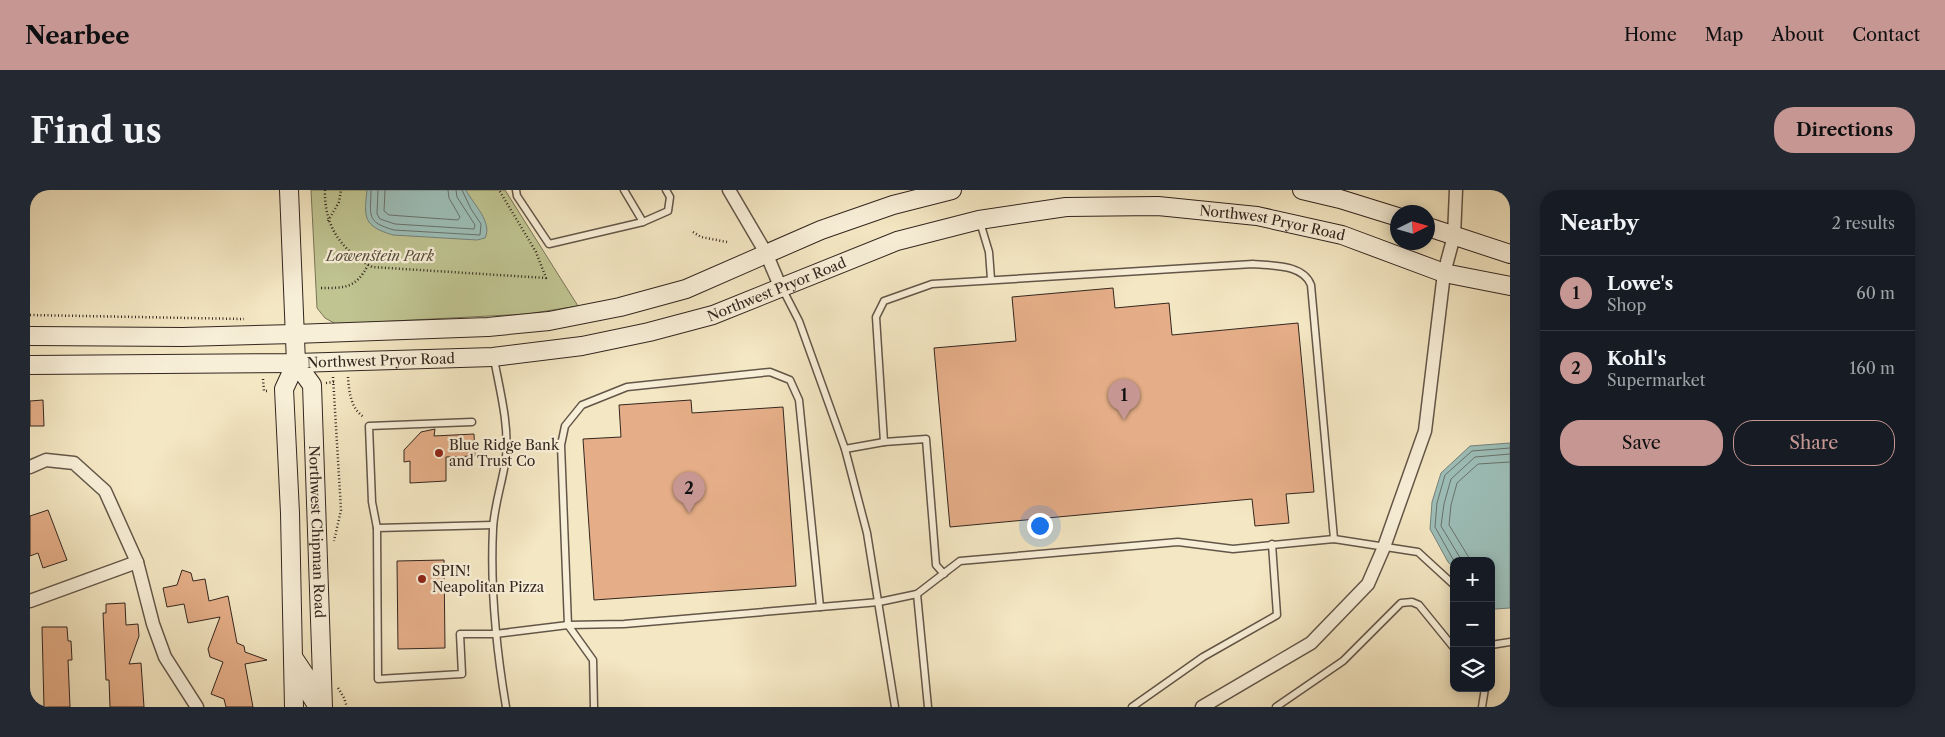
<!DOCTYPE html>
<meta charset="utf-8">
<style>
body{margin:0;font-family:"Libre Caslon Text",serif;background:#242831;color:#f1f3f6}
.controls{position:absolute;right:15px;bottom:15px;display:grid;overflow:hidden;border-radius:10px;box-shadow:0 2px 12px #0003}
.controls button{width:45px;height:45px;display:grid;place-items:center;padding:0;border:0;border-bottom:1px solid #363941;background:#171b24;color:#f1f3f6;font:25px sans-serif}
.compass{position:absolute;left:1360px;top:15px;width:45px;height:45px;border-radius:50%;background:#171b24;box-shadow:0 2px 12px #0003;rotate:85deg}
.you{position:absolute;left:1009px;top:335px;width:18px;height:18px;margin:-12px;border:4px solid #fff;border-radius:50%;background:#1a73e8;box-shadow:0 0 0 8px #1a73e833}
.badge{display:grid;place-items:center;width:32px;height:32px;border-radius:50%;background:#c59692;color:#111;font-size:16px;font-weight:700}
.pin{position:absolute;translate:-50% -41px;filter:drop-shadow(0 1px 2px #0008)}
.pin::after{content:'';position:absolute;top:26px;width:18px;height:15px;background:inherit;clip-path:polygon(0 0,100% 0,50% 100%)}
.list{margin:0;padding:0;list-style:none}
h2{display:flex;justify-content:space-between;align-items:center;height:65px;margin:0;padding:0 20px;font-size:21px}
h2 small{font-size:16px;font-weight:400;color:#9ea1a6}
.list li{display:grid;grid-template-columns:32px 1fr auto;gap:15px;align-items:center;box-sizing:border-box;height:75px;padding:0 20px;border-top:1px solid #363941}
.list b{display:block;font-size:19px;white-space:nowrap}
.list p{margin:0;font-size:16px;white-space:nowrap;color:#9ea1a6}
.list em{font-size:16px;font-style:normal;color:#9ea1a6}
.actions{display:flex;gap:10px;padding:15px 20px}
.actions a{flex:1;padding:11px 0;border:1px solid #c59692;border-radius:20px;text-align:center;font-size:18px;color:#c59692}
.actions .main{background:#c59692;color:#111}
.icon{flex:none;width:28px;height:28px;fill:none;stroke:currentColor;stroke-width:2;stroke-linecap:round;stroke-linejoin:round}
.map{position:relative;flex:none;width:1480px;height:517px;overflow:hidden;border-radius:20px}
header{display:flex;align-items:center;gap:30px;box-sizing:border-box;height:70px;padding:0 25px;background:#c59692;color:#111}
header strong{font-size:24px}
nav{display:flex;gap:28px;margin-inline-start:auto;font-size:18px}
.intro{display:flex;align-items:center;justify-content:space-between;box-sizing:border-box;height:120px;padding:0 30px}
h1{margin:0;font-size:35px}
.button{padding:12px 22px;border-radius:20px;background:#c59692;color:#111;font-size:18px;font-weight:700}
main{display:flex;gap:30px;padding:0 30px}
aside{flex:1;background:#171b24;border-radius:20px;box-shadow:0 2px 12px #0003}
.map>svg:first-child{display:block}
</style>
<header>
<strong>Nearbee</strong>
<nav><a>Home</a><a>Map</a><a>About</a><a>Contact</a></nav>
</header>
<div class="intro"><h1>Find us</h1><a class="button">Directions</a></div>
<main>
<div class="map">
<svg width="1480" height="517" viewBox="0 0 1480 517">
<rect width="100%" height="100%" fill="#f4e7c3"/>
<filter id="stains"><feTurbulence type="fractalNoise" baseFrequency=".004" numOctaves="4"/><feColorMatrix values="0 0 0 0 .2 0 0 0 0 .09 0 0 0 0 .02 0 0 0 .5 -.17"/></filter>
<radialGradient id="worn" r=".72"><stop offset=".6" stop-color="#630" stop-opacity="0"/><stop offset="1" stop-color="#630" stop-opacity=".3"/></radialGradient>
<path fill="#bfc491" stroke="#797558" d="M 281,0 L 475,0 L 548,116 L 497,124 L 306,134 L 295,128 L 287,118 Z"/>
<g fill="#9dbfb9" stroke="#73827b">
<path d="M 337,0 L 436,0 C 443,14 463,32 455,48 L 447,50 L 363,45 C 333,36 334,28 337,0 Z"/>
<path d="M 1480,253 L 1480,418 L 1465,419 L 1461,415 L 1461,371 L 1424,371 L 1424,378 L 1418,372 L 1400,339 L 1402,312 L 1411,283 L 1440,256 Z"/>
</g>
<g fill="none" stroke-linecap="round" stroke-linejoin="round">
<g stroke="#68726c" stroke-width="1">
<path d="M 341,0 C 341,25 335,32 364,40 L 450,45 L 451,34 L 441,19 L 432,0"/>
<path d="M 348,0 L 347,24 L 350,29 L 365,34 L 444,39 L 445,35 L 427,7 L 426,0"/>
<path d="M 355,0 L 354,21 L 359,25 L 428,30 L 430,27 L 419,8 L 418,0"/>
<path d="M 1424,371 L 1405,337 L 1407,313 L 1415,285 L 1442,261 L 1480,258"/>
<path d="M 1432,371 L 1411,336 L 1414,314 L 1421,289 L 1445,267 L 1480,264"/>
<path d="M 1441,371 L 1419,335 L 1421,315 L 1427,293 L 1448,274 L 1480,272"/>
</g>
</g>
<g fill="#e5ae88" stroke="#33261f">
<path d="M 1083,98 L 1085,118 L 1139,113 L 1142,145 L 1268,133 L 1284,302 L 1256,304 L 1259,333 L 1225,336 L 1222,309 L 920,337 L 904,158 L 986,151 L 982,107 Z"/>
<path d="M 13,210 L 14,236 L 0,236 L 0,211 Z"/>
<path d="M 661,210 L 662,223 L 753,217 L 766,396 L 564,410 L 553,249 L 591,247 L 589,215 Z"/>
<path d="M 405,239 L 404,246 L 444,244 L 445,266 L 416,267 L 416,291 L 380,293 L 380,271 L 374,272 L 374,260 L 391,242 Z"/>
<path d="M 18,320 L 37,370 L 13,378 L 8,363 L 0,366 L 0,326 Z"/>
<path d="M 414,370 L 415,458 L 368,459 L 367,371 Z"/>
<path d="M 152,380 L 161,383 L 163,391 L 175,389 L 179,411 L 198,406 L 207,453 L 214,456 L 215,462 L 237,470 L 215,474 L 223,517 L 196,517 L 194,509 L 181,504 L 193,472 L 180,467 L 178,459 L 190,427 L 158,433 L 154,414 L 137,417 L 133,398 L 147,395 Z"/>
<path d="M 95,413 L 96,435 L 108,434 L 109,446 L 99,474 L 111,473 L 114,517 L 80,517 L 79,490 L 76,490 L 73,423 L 76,423 L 76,414 Z"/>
<path d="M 12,437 L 37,437 L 38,451 L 41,451 L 42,470 L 38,470 L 40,517 L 14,517 Z"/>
</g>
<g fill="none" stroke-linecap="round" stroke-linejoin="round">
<g stroke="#635648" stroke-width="9">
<g id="lane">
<path d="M 486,0 L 487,6 L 519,54 L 613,32 L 638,21 L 640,7 L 636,0"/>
<path d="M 594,0 L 613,32"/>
<path d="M 950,32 L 959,62 L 961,89"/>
<path d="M 752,98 L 769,131 L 815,259 L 837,343 L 865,517"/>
<path d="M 464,169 C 470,201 479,234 476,267 C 473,291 464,315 463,339 C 460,399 466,457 476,517"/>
<path d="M 854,252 L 896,249 L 906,375 L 914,384"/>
<path d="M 815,259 L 854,252 L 846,127 L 854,111 L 902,94 L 1223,74 C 1242,76 1273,74 1281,95 L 1304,349"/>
<path d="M 463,335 L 347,338 L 348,489 L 432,484 L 430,444 L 465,444 L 538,435 L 594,434 L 849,412 L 887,404 L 930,371 L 1148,352 L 1203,359 L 1304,349 L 1388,362 L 1424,395"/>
<path d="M 347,338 L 342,312 L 339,236 L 442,232"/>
<path d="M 887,404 L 898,517"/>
<path d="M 1461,455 L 1480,452"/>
<path d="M 564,517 L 563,470 L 538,435 L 531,255 L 535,236 L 552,215 L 597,197 L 740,182 L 760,190 L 769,210 L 790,417"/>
<path d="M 1102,517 L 1173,467 L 1247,425 L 1242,354"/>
<path d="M 1246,517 L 1313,471 L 1371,413 L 1382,412 L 1389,415 L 1424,458"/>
<path d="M 1452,517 L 1455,498"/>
</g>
</g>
<g stroke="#635648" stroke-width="15">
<g id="street">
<path d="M 699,0 L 736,63 L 750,96"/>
<path d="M 0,277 L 16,270 L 44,273 L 75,301 L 107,372 L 123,434 L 135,467 L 167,517"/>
<path d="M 0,411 L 107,372"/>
<path d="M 1172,517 L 1281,453 L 1338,394 L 1354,357 L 1395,241 L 1414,83 L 1424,46 L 1426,0"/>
</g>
</g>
<g stroke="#33261f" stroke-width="20">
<g id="secondary">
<path d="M 259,0 L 266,173 L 254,199 L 260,323 L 264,517"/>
<path d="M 1272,0 L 1310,9 L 1368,27"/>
<path d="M 1398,37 L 1480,64"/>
<path d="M 0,146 L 153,147 L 264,144 L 458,137 L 519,131 L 590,117 L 656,99 L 791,40 L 863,15 L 922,0"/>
<path id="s1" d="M 266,173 L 282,195 L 293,517"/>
<path id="s2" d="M 0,175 L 266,173 L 463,167 L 552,156 L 619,142 L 683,125 L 867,51 L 949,30 L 1036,17 L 1128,16 L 1227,26 L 1312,45 L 1414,83 L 1480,96"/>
<path d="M 263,467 L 277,488 L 278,501 L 288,517"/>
</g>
</g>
<g stroke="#33261f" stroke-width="2.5" stroke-dasharray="1 2.5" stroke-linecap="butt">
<path d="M 295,0 C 294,36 311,60 342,77 L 516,88 L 506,62 L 469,0"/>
<path d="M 298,31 L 309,12 L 311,0"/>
<path d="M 663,42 L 671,47 L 697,52"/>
<path d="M 291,98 C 316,98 326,98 338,75"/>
<path d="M 0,125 L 214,129"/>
<path d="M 303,187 L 311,320 L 304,351"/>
<path d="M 318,187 C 319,202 321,219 334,227"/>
<path d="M 233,189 L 234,201 L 239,201"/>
<path d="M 296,193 L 304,192"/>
<path d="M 308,498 L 314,508 L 317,517"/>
</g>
<use href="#lane" stroke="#f8efd8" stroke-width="6"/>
<use href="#street" stroke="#f8efd8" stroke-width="12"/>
<use href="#secondary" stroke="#f8efd8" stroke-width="18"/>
</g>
<g fill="#8f2418" stroke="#f8efd8" stroke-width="2">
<circle cx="409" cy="263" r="5"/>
<circle cx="392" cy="389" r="5"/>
</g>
<g text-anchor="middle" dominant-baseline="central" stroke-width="4.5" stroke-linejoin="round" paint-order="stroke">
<g font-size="14" fill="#33261f" stroke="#f8efd8">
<text stroke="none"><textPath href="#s2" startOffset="1266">Northwest Pryor Road</textPath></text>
<text stroke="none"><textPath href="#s2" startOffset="756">Northwest Pryor Road</textPath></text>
<text stroke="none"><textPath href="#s2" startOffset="351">Northwest Pryor Road</textPath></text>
<text stroke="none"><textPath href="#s1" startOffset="174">Northwest Chipman Road</textPath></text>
</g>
<g font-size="14" font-style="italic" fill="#564e3c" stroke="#f8efd8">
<text x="350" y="66">Lowenstein Park</text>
</g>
<g font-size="14" fill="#33261f" stroke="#f8efd8" text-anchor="start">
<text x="419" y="255">Blue Ridge Bank<tspan x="419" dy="16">and Trust Co</tspan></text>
<text x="402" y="381">SPIN!<tspan x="402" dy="16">Neapolitan Pizza</tspan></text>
</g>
</g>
<rect width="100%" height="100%" filter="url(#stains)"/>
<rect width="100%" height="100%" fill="url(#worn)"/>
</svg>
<div class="controls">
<button>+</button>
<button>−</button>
<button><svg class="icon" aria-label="layers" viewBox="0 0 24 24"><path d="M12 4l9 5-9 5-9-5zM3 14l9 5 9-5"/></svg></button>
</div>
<svg class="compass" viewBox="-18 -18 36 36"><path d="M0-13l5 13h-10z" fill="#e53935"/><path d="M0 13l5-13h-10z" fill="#9ea1a6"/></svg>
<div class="you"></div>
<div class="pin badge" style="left:1094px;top:230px">1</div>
<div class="pin badge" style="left:659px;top:323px">2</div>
</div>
<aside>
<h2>Nearby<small>2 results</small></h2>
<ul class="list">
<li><span class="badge">1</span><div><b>Lowe's</b><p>Shop</p></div><em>60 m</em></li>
<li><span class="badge">2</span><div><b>Kohl's</b><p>Supermarket</p></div><em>160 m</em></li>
</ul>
<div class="actions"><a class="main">Save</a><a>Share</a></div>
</aside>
</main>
